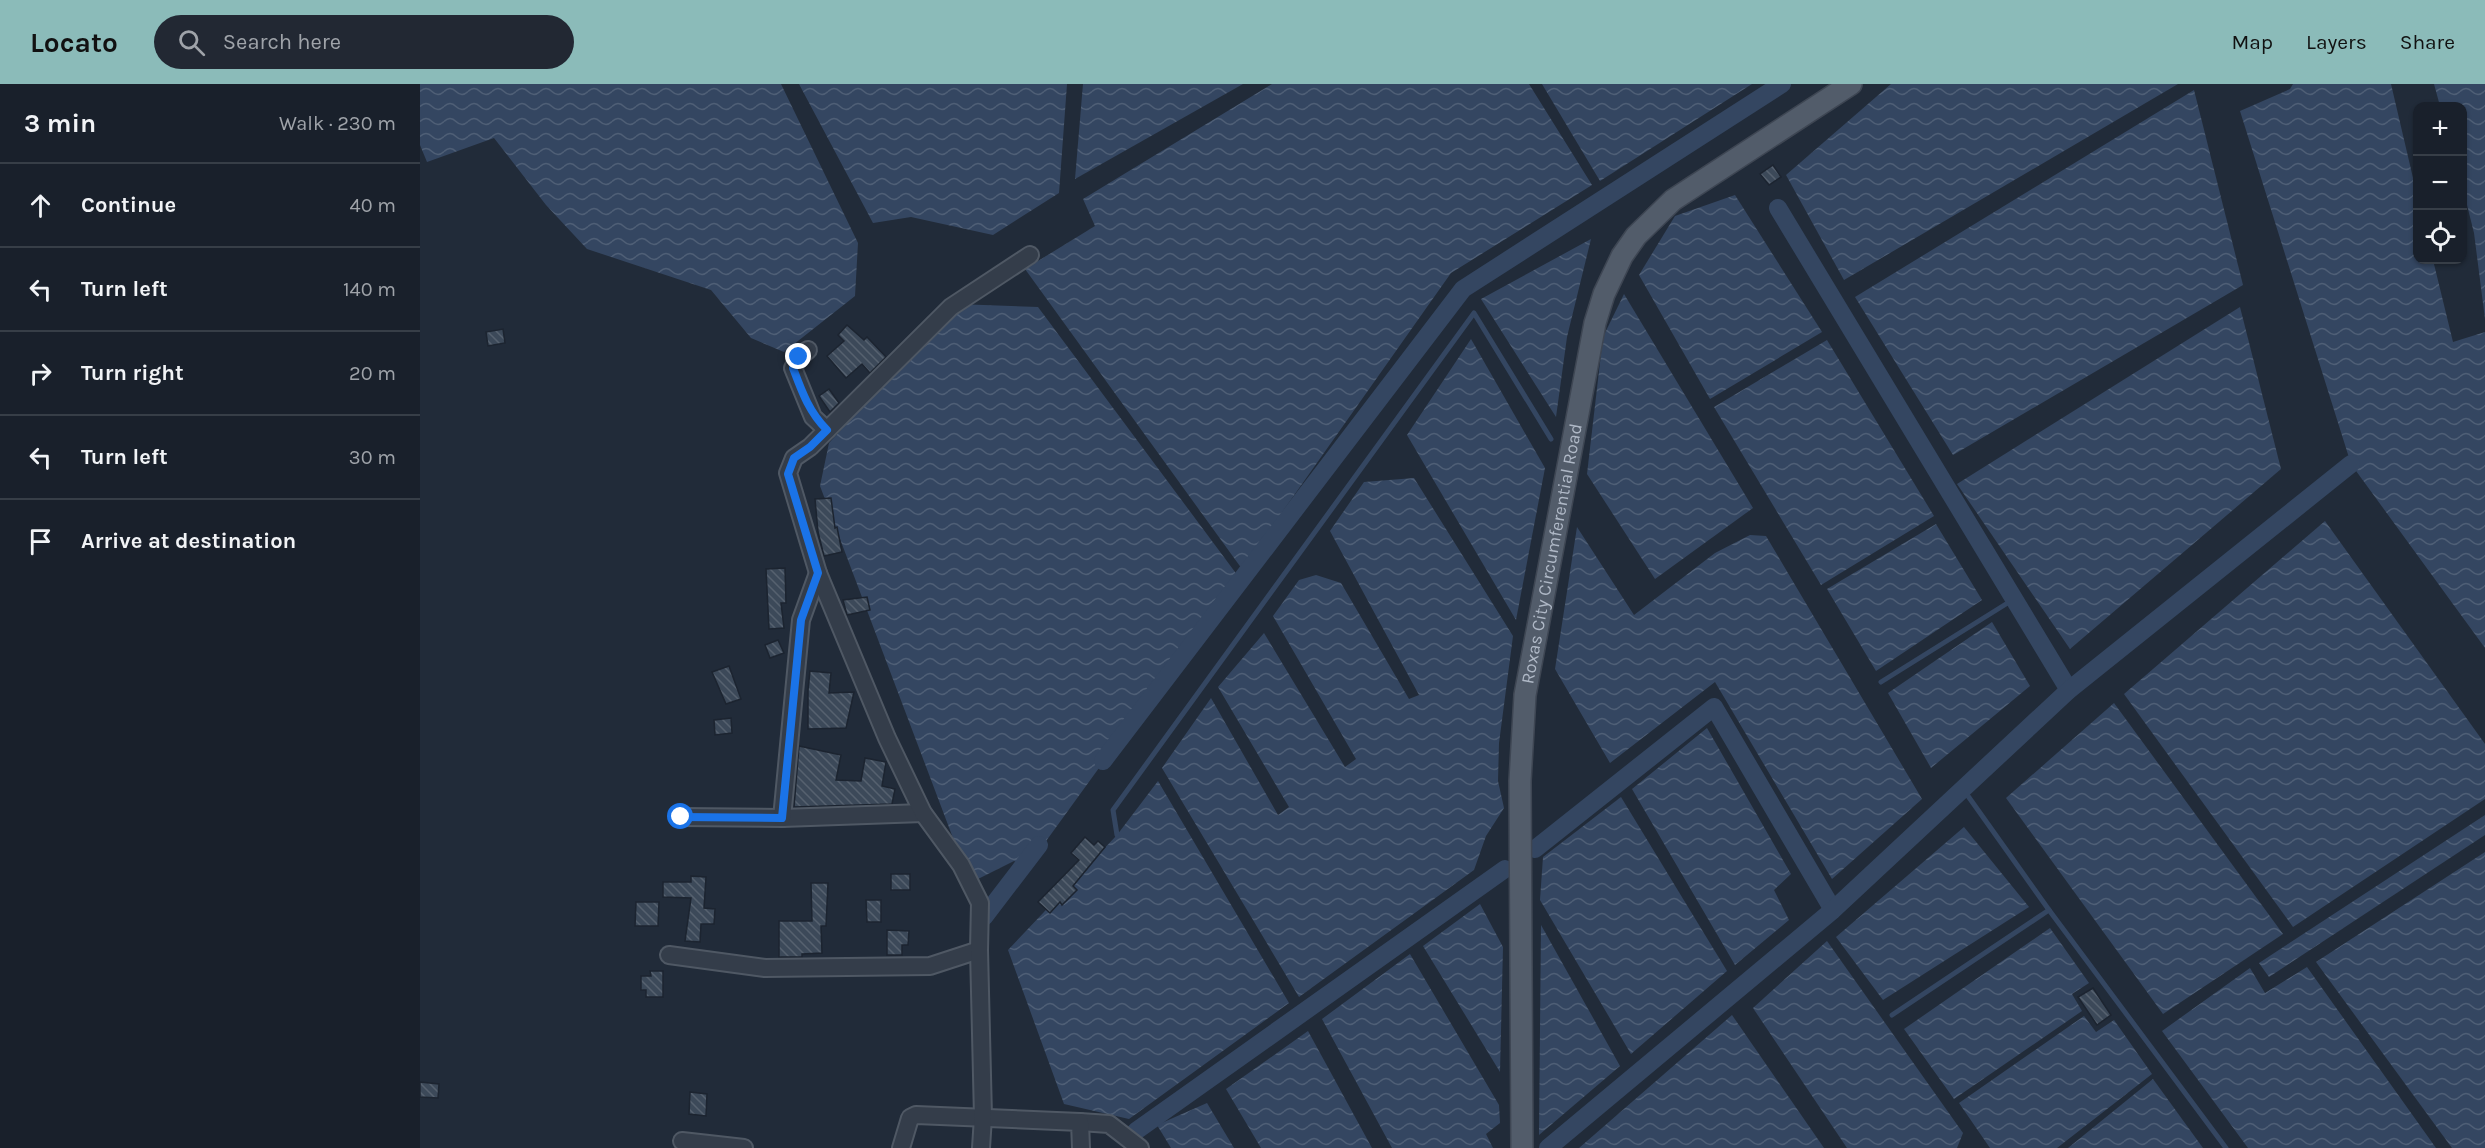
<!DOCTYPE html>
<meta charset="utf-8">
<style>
body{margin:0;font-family:Karla,sans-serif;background:#222833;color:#f1f3f6}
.controls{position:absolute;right:18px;top:18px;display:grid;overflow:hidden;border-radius:12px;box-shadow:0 2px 4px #0004}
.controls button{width:54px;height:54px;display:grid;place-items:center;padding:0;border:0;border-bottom:2px solid #373e47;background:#19202b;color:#f1f3f6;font:30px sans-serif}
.stop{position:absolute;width:18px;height:18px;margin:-14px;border:4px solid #1a73e8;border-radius:50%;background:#fff}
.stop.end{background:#1a73e8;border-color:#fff;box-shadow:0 2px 6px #0008}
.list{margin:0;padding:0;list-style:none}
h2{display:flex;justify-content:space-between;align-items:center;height:78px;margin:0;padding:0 24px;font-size:26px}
h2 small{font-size:20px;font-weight:400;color:#9fa3a9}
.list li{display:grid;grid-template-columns:39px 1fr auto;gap:18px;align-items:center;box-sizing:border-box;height:84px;padding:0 24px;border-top:2px solid #373e47}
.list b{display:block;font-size:22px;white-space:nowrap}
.list em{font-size:20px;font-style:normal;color:#9fa3a9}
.icon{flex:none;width:33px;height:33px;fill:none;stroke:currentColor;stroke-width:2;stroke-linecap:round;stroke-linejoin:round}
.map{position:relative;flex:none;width:2065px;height:1064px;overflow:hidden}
header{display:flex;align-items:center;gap:36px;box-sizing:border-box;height:84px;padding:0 30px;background:#8bbbb9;color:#111}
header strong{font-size:28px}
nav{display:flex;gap:33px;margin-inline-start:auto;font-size:21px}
.search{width:420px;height:54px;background:#222833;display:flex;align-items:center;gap:15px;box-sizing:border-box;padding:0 21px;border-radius:33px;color:#9fa3a9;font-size:22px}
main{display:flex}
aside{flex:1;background:#19202b}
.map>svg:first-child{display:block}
</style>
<header>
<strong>Locato</strong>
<div class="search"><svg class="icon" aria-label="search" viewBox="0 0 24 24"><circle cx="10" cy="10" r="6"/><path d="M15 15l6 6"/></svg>Search here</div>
<nav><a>Map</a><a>Layers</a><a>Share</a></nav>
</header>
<main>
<aside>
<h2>3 min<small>Walk · 230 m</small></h2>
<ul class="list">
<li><svg class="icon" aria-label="ahead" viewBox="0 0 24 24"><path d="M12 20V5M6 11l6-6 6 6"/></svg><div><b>Continue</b></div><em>40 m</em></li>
<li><svg class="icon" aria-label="left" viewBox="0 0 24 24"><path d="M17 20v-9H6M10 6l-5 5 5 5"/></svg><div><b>Turn left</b></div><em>140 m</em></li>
<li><svg class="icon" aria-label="right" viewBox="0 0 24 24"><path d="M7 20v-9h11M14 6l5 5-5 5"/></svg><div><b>Turn right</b></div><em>20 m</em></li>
<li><svg class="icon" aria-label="left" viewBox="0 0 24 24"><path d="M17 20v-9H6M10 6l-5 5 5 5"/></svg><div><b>Turn left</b></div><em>30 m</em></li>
<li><svg class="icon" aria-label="arrive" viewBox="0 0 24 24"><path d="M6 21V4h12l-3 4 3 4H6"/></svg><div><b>Arrive at destination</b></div></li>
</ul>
</aside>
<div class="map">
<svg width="2065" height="1064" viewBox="0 0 2065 1064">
<defs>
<pattern id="water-waves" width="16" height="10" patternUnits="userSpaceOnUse" patternTransform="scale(1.5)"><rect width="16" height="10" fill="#344661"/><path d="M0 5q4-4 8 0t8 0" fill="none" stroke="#4f5f76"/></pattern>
<pattern id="building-back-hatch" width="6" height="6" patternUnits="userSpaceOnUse" patternTransform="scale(1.5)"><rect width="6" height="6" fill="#3c4959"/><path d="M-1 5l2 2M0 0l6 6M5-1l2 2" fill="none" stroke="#56616f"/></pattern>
</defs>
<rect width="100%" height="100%" fill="#212b39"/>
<g fill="url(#water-waves)">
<path d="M 0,0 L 361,0 L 438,159 L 435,212 L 364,268 L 331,254 L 291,206 L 167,165 L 126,121 L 74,54 L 7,78 L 0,61 Z"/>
<path d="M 379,0 L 647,0 L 639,109 L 573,151 L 491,133 L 453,139 Z"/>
<path d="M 663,0 L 823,0 L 655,95 Z"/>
<path d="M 852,0 L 1109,0 L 1172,101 L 1031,189 L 822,485 L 605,185 L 675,142 L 663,115 Z"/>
<path d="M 1122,0 L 1332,0 L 1180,97 Z"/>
<path d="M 1471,0 L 1758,0 L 1424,196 L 1366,91 Z"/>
<path d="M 1873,0 L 1971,0 L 1997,111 L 1998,176 L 2013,176 L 2033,258 L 2065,248 L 2065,564 L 1931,380 L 1820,27 L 1870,5 Z"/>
<path d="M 2014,0 L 2065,0 L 2065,235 L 2054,149 L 2043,105 L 2042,22 L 2020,22 Z"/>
<path d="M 1774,6 L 1823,201 L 1533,371 L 1435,213 Z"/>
<path d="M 1315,111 L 1402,248 L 1290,315 L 1219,191 L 1255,132 Z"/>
<path d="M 1171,155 L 1147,253 L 1136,333 L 1061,215 Z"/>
<path d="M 1204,210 L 1333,424 L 1235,495 L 1167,390 L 1183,253 Z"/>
<path d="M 536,220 L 618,223 L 818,492 L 608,782 L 594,777 L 550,799 L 400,402 L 409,359 Z"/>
<path d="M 1820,223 L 1861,385 L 1650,565 L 1537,400 Z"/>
<path d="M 1051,255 L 1125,384 L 1096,536 L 987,351 Z"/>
<path d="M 1407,256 L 1514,432 L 1401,501 L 1294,323 Z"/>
<path d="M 994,394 L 1093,552 L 1079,659 L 1078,697 L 1084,724 L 1066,752 L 1054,786 L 879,913 L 742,684 L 791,614 L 858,731 L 869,723 L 798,603 L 844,549 L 925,683 L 936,675 L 853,532 L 879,496 L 896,491 L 921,499 L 989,615 L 999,611 L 910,447 L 944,398 Z"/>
<path d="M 1905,437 L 2065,660 L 2065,715 L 1873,843 L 1704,610 Z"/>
<path d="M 1516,440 L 1562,516 L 1456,587 L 1407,505 Z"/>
<path d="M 1157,443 L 1214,531 L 1295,469 L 1330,451 L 1346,452 L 1502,715 L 1412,795 L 1295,598 L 1190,679 L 1135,585 Z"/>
<path d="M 1572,538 L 1610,602 L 1511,684 L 1468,609 Z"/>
<path d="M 1694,619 L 1863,850 L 1743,930 L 1586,714 Z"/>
<path d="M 1287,644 L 1371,790 L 1354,806 L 1369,836 L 1315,881 L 1212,705 Z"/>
<path d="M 738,697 L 869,919 L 709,1035 L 644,1020 L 588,866 L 697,751 Z"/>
<path d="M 1201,713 L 1307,887 L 1211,970 L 1120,816 L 1123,773 Z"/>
<path d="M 2065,731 L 2065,751 L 1849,893 L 1839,879 Z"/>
<path d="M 1544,743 L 1609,823 L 1463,916 L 1416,853 Z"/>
<path d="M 2065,768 L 2065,1064 L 2032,1064 L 1896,878 Z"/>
<path d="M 1060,820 L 1083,863 L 1080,988 L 1003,862 Z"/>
<path d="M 1121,841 L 1200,982 L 1119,1051 Z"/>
<path d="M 1630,844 L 1669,899 L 1652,910 L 1662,927 L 1534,1015 L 1484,945 Z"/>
<path d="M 1407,857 L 1543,1049 L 1537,1064 L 1427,1064 L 1333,924 Z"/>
<path d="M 990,870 L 1079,1021 L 1080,1039 L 1066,1050 L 1073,1064 L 972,1064 L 902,935 Z"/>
<path d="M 1887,883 L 2016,1064 L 1828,1064 L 1742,947 L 1830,884 L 1845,909 Z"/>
<path d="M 1312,931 L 1404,1064 L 1159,1064 Z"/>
<path d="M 1664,932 L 1676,948 L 1694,936 L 1732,990 L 1637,1064 L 1570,1064 L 1539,1019 Z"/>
<path d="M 888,947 L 952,1064 L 841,1064 L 806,1005 Z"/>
<path d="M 1733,995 L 1783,1064 L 1648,1064 Z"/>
<path d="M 787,1019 L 814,1064 L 751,1064 L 737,1041 Z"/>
</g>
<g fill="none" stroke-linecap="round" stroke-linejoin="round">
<g stroke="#344661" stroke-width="5">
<path d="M 1461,598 L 1594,515"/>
<path d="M 1543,705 L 1629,826 L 1806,1064"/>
<path d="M 697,751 L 693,726 L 1054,229 L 1131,355"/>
<path d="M 1472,931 L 1629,826"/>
</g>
<g stroke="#344661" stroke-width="18">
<path d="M 1358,124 L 1649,606"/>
<path d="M 683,677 L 1043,205 L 1362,0"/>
<path d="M 1115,765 L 1294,623 L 1413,826"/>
<path d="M 564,833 L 619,761"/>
<path d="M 716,1047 L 1085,785"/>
<path d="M 1128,1064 L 1413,826 L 1649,606 L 1931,380"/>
</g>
</g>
<g fill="url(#building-back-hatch)" stroke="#1c2430" stroke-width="1.5">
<path d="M 1353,81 L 1361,93 L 1349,101 L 1340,90 Z"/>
<path d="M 427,241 L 444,256 L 447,253 L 466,273 L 450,289 L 442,280 L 426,294 L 407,272 L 424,257 L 418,251 Z"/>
<path d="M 83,245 L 85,259 L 68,262 L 66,248 Z"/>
<path d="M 409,305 L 419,319 L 410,328 L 399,312 Z"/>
<path d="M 411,414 L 415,444 L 417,443 L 422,468 L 404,472 L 398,448 L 395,415 Z"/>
<path d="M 365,484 L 366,519 L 361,519 L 364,544 L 349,545 L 346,485 Z"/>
<path d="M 447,513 L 450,526 L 427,531 L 423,516 Z"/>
<path d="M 358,556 L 364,569 L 350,574 L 345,561 Z"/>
<path d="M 309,582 L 321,615 L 306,620 L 292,588 Z"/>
<path d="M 390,587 L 411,589 L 409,609 L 434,608 L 426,644 L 388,645 L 388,606 Z"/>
<path d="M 311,634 L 312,649 L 295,651 L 294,636 Z"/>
<path d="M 379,662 L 421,671 L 416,696 L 441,697 L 445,674 L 466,678 L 462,702 L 475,705 L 472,720 L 374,723 Z"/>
<path d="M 665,753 L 674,761 L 678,757 L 685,763 L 653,802 L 657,806 L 642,821 L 640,818 L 630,829 L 618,818 L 659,776 L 651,769 Z"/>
<rect x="471" y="790" width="19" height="16"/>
<path d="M 271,792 L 286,793 L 284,824 L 295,825 L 294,840 L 281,840 L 280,858 L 265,857 L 271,814 L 243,813 L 243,798 L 271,798 Z"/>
<path d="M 391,799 L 408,799 L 406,842 L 401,842 L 402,869 L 382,870 L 382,873 L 359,873 L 359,837 L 392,837 Z"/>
<path d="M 446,816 L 461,816 L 461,838 L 447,838 Z"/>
<path d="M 216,818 L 239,818 L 238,842 L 215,842 Z"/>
<path d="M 467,846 L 489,847 L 488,861 L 482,861 L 482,871 L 467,871 Z"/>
<path d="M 230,887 L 243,887 L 243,913 L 226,913 L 226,906 L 221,906 L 221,892 L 231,892 Z"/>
<path d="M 1673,904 L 1691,931 L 1677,941 L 1658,913 Z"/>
<path d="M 0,998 L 19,1000 L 18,1014 L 0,1013 Z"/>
<path d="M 270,1008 L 287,1010 L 286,1032 L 269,1030 Z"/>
</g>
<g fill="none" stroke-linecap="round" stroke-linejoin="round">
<g stroke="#4f5864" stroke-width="20">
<g id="minor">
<path d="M 388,266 L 379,273 L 373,284 L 393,333 L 407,346"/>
<path d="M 261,733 L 362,734 L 503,729"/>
<path d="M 362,734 L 381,536 L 398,489"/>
<path d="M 249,871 L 345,884 L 510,882 L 559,866"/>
<path d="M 660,1038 L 689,1040 L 720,1064"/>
<path d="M 262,1057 L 324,1064"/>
<path d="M 481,1064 L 490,1034 L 496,1031 L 660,1038 L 661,1064"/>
<path d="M 561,1064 L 563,1033 L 559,866 L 560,819 L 541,781 L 503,729 L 467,654 L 398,489 L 368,389 L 374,374 L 390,363 L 531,223 L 610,171"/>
</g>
</g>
<g stroke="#3e4653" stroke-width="24">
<g id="major">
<path id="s1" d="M 1102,1064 L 1100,697 L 1105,611 L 1175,239 L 1184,210 L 1202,172 L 1216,152 L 1253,116 L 1431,0"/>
</g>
</g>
<use href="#minor" stroke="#343d4a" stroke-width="16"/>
<use href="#major" stroke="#525c6a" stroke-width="21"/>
</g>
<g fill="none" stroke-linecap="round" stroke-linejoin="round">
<path stroke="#1a73e8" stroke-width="8" d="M 261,733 L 362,734 L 381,536 L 398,489 L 368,390 L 374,374 L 390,363 L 407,346 C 389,328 382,308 373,284 L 379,273"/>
</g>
<g text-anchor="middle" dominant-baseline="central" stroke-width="4.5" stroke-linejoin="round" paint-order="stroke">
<g font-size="18" fill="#afb8c6" stroke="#1a222e">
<text stroke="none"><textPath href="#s1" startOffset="597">Roxas City Circumferential Road</textPath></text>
</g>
</g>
</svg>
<div class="controls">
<button>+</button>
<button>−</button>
<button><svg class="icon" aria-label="locate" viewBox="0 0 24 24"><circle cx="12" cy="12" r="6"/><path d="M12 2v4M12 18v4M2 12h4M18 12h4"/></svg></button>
</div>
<div class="stop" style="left:261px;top:733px"></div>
<div class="stop end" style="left:379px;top:273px"></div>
</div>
</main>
